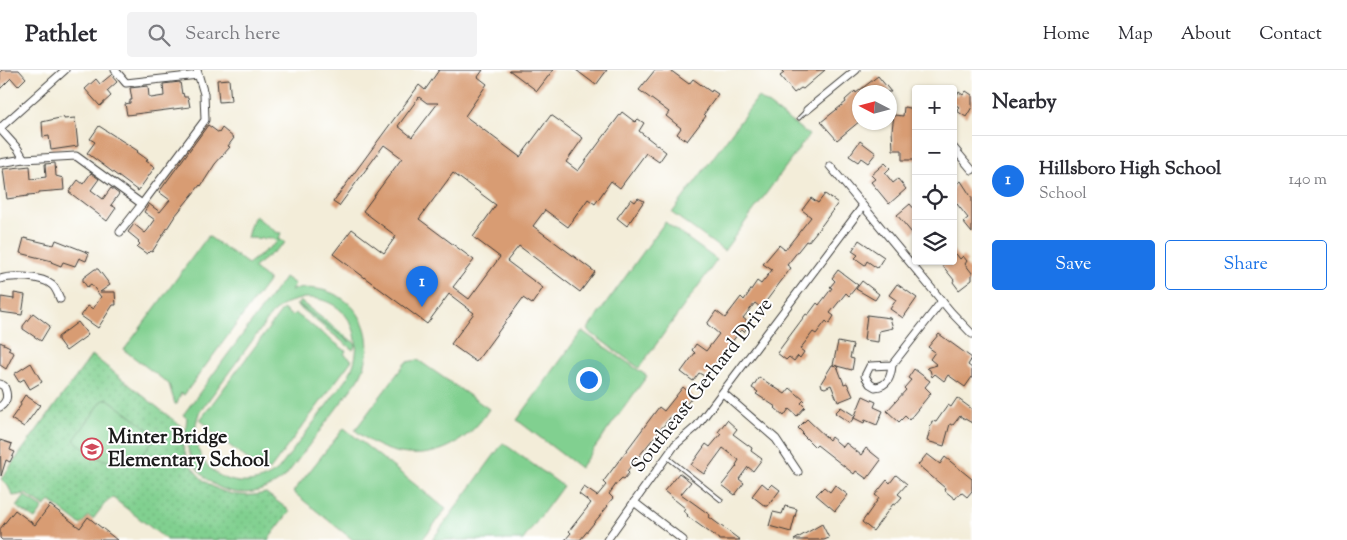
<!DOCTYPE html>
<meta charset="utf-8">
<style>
body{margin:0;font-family:"Sorts Mill Goudy",serif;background:#f2f2f3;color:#2b2b33}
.controls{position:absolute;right:15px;top:15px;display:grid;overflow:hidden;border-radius:5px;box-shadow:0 1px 4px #0004}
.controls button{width:45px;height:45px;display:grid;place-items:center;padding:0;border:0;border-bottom:1px solid #e1e1e2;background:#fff;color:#2b2b33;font:25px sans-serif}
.compass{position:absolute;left:852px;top:15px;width:45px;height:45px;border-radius:50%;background:#fff;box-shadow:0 1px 4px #0004;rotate:276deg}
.you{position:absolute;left:588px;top:309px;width:18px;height:18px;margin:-12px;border:4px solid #fff;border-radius:50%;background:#1a73e8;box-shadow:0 0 0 8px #1a73e833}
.badge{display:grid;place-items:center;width:32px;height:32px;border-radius:50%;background:#1a73e8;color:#fff;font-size:16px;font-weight:700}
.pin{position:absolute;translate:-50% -41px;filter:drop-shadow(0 1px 2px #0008)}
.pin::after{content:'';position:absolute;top:26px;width:18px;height:15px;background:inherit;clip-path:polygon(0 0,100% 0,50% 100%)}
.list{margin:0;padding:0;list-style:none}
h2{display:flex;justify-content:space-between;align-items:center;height:65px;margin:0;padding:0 20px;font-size:21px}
h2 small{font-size:16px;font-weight:400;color:#7c7c81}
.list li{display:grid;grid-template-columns:32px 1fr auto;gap:15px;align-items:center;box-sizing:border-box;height:90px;padding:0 20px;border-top:1px solid #e1e1e2}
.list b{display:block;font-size:19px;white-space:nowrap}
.list p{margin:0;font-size:16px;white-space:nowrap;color:#7c7c81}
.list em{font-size:16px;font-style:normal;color:#7c7c81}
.actions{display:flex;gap:10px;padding:15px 20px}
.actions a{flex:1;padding:11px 0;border:1px solid #1a73e8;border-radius:5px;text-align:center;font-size:18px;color:#1a73e8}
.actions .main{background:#1a73e8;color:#fff}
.icon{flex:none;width:28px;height:28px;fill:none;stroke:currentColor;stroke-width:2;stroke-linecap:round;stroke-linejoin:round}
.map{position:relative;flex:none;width:972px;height:470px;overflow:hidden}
header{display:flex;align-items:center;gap:30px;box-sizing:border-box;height:70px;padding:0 25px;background:#fff;border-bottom:1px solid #e1e1e2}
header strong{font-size:24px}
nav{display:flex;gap:28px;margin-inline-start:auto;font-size:18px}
.search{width:350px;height:45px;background:#f2f2f3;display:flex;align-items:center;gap:12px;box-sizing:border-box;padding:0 18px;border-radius:5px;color:#7c7c81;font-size:19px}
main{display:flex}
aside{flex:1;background:#fff}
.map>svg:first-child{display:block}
</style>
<header>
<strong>Pathlet</strong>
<div class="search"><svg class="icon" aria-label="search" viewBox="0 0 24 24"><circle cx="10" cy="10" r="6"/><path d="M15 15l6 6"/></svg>Search here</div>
<nav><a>Home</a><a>Map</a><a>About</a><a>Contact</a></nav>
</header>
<main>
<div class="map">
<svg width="972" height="470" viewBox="0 0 972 470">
<defs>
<pattern id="green-dots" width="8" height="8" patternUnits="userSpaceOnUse" patternTransform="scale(1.25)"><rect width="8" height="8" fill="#81d090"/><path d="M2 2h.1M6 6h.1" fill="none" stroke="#6fb27c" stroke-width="1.8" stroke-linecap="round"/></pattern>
<pattern id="wetland-marsh" width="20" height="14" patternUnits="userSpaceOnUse" patternTransform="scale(1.25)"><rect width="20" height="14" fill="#81d090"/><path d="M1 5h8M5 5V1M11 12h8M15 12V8" fill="none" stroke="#6fb27c"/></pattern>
</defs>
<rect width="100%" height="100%" fill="#fff"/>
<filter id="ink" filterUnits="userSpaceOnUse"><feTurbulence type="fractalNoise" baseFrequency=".02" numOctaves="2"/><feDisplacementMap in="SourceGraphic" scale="10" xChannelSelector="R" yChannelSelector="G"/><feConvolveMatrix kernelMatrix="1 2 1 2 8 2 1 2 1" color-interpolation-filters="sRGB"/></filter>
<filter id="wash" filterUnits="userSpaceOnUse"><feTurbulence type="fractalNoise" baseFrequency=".0096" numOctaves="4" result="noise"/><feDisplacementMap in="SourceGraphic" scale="20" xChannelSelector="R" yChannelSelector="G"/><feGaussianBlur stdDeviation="1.12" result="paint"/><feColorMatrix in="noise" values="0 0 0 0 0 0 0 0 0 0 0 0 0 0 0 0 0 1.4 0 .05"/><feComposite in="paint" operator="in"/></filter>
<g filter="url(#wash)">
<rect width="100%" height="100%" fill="#f3edd9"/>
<path fill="url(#green-dots)" stroke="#4e7656" d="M 92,285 L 181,356 C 181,405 219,434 266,423 L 290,441 L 268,470 L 167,470 L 113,428 L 107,431 L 93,449 L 88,446 L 81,455 L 50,431 L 45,437 L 26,424 L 13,426 L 8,416 L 1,409 Z"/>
<path fill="url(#wetland-marsh)" stroke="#4e7656" d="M 25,426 L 43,438 L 35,449 L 17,437 Z"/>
<g fill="#81d090" stroke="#4e7656" fill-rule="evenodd">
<path d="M 758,27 L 809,65 L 724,181 L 672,143 Z"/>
<path d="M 255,146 L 276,162 L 281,163 L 278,171 L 281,169 L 285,173 L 253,198 L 269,210 L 184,325 L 181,323 L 177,334 L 175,334 L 169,314 L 124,280 L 208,166 L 248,194 L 277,172 L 274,169 L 247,168 L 250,156 Z"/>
<path d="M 665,152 L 717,190 L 639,298 L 587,260 Z"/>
<path d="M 285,207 L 295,214 L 291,220 C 347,208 387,260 358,310 L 285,407 C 237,446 177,408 187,348 L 183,345 ZM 304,228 C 349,226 370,272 347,308 L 278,400 C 235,433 181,394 199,343 L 272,244 L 286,233 Z"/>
<path d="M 300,231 L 356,274 L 353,280 L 296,235 L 297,234 L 350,272 L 298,234 Z"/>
<path d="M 283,239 L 292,246 L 295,243 L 346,281 L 344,284 L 352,290 L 269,401 L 261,396 L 259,398 L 208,359 L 209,357 L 200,350 Z"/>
<path d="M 582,261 L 647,306 L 580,398 L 517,350 Z"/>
<path d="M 418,290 L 489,339 C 459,389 400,400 355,360 L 406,292 Z"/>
<path d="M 108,329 L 156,365 L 144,383 L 131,391 L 113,392 L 94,387 L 74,370 L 102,331 Z"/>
<path d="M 344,358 L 446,439 L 422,470 L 353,470 L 293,422 Z"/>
<path d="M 503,373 L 563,416 L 523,470 L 432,470 Z"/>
</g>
<g id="blocks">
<g fill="#d89c73" fill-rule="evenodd">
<path d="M 2,0 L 19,0 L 26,8 L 18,16 L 11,8 L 0,19 L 0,2 Z"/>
<path d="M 439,0 L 483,0 L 478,7 L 487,14 L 465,46 L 520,87 L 551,45 L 583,68 L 566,92 L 578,101 L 622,42 L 635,52 L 638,49 L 644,53 L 639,61 L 666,82 L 659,92 L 646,83 L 620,118 L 611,111 L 595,134 L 588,129 L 568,157 L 545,140 L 533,156 L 595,202 L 580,222 L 519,176 L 507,191 L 543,218 L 532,234 L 523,228 L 476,292 L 451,274 L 474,243 L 449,224 L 427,254 L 333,184 L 352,159 L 384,183 L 396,166 L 363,141 L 402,88 L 384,75 L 339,136 L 333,132 L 419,15 L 425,20 ZM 419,27 L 427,33 L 438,33 L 412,67 L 398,56 ZM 453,103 L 496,135 L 473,167 L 500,187 L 469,229 L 453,217 L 474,190 L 419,149 Z"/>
<path d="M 509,0 L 553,0 L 537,21 Z"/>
<path d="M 576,0 L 607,0 L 596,15 Z"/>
<path d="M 655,0 L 670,0 L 689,14 L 693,9 L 711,22 L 712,20 L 718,24 L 704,44 L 706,46 L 687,71 L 677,64 L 681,58 L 666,46 L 669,42 L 639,20 Z"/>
<path d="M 781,0 L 825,0 L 803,19 L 801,18 L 794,23 L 780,6 L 784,3 Z"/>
<path d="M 111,5 L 117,12 L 107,21 L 111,26 L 100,36 L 85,19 L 96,9 L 100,14 Z"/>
<path d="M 878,6 L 891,22 L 860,22 L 860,51 L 837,70 L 821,52 L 846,32 L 845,30 L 855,21 L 856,23 Z"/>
<path d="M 229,9 L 231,31 L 219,32 L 217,10 Z"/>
<path d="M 180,12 L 182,24 L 183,23 L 184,27 L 188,27 L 190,37 L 127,45 L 125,34 L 130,33 L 130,30 L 132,30 L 130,18 L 148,16 L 149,27 L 151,28 L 164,26 L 163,14 Z"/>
<path d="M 966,21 L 972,25 L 972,37 L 966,47 L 957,41 L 959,37 L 953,33 L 953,24 L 956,26 L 959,22 L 963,25 Z"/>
<path d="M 904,37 L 916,39 L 916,90 L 902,90 L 902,80 L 893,80 L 892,60 L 894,45 L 903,46 Z"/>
<path d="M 64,47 L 64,49 L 75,48 L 78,76 L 51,80 L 49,66 L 43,67 L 42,52 Z"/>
<path d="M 208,55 L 219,63 L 222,58 L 234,68 L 228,76 L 230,77 L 215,94 L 201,116 L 200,115 L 175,146 L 152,182 L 150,181 L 147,184 L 137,177 L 140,174 L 138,172 L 139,171 L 128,162 L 134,154 L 145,163 L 147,161 L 155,150 L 144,142 L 149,134 L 160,142 L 170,130 L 159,122 Z"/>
<path d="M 99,56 L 138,81 L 137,82 L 148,90 L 146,91 L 155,97 L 138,121 L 87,83 L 95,72 L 90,69 Z"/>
<path d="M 860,71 L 876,83 L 868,93 L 861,88 L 858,92 L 849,86 Z"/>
<path d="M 55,93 L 56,106 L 63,108 L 64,120 L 39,122 L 39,124 L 28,125 L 28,126 L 7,129 L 3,99 L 30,96 L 31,109 L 39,108 L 46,107 L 45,94 Z"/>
<path d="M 885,93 L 890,98 L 885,103 L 893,113 L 898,109 L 906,119 L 889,134 L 871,112 L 875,109 L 871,105 Z"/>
<path d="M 91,103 L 99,109 L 91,120 L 103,129 L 111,118 L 119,124 L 111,135 L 116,138 L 107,151 L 69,122 L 78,110 L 83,114 Z"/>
<path d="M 961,111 L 972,128 L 972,163 L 963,152 L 968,148 L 957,134 L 953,136 L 953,117 Z"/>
<path d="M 825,124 L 838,133 L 822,155 L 808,172 L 806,171 L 787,195 L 791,198 L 761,238 L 755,233 L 743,248 L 750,253 L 744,262 L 742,260 L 740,261 L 706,307 L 699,303 L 693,311 L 681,302 L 695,283 L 692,280 L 696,274 L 706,281 L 719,264 L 707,254 L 716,241 L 725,248 L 741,227 L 744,230 L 757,211 L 761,214 L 772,200 L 763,194 L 779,175 L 785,180 L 811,147 L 802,140 L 811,128 L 818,133 Z"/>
<path d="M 638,128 L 644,131 L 627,156 L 617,148 L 631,129 L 635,132 Z"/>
<path d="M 910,134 L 916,141 L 916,159 L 912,163 L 897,145 Z"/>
<path d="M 24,168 L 54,175 L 56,170 L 89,183 L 86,191 L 79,188 L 75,196 L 63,192 L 61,196 L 51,192 L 52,191 L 20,183 Z"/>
<path d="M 859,170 L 884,187 L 877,198 L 867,191 L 865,195 L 855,188 L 858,185 L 852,181 Z"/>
<path d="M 953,180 L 960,189 L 963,186 L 967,191 L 965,194 L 972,203 L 972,210 L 959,220 L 953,212 L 954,210 L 942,195 L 948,191 L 953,191 Z"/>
<path d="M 95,199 L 98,199 L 110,215 L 100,222 L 115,222 L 116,235 L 113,235 L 98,258 L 81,246 L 88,236 L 93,239 L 101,227 L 91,214 L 87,217 L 83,211 L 83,208 Z"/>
<path d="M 838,200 L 858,215 L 849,226 L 846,223 L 830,243 L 834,246 L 829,254 L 826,251 L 816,264 L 813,262 L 800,279 L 804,282 L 800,288 L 798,286 L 794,291 L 789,287 L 786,290 L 777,283 L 806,244 L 808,245 L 817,233 L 819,235 L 832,218 L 830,217 L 835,211 L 832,208 Z"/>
<path d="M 862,211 L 879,224 L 875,230 L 856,219 Z"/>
<path d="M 897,214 L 917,228 L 903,248 L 890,239 L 896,230 L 889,225 Z"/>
<path d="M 14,223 L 25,225 L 22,245 L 0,242 L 1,227 L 14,229 Z"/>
<path d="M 33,243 L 50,256 L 41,271 L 23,259 L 23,256 Z"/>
<path d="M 867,245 L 890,248 L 893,258 L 879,261 L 878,272 L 864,270 Z"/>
<path d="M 78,252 L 88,265 L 66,281 L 58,270 L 58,267 Z"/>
<path d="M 939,264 L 972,288 L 968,295 L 972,298 L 972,307 L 965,317 L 948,305 L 944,311 L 935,304 L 932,307 L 930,300 L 927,298 L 937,295 L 930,289 L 935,282 L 928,277 Z"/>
<path d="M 0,272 L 10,277 L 8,280 L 14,283 L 6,299 L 0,295 Z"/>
<path d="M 838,272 L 853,275 L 850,288 L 854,289 L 852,300 L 833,295 Z"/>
<path d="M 31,293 L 42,312 L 30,319 L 24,309 L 19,312 L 14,304 Z"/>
<path d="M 832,295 L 837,296 L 844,314 L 847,313 L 853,326 L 838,332 L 831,315 L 825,318 L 822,317 L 821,313 Z"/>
<path d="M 914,299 L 930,311 L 925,317 L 931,323 L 909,350 L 905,346 L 899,352 L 887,341 L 906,320 L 904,318 L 911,310 L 908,308 Z"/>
<path d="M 759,307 L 785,324 L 790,318 L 804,330 L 801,333 L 805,337 L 797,346 L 789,339 L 784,346 L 775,338 L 776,337 L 756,324 L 758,322 L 752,318 Z"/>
<path d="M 683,317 L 693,326 L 676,347 L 673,344 L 627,401 L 629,403 L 624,409 L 622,408 L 617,413 L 609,424 L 613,428 L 607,435 L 608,436 L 580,470 L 565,470 L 571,463 L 569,461 L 591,433 L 579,424 L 584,417 L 597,426 L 606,415 L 603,412 L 659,337 L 664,341 Z"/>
<path d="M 25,325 L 40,335 L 24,357 L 11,349 L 21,335 L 20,333 Z"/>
<path d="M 863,326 L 876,332 L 874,337 L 883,341 L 877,355 L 865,350 L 864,353 L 854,348 Z"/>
<path d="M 957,328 L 972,339 L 972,353 L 960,346 L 953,355 L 950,354 L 944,376 L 927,371 L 932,351 L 936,352 L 948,335 L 951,337 Z"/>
<path d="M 841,337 L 855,346 L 850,353 L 835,343 Z"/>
<path d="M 807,349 L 829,370 L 831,367 L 843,377 L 846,373 L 861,385 L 866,378 L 881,390 L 867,409 L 856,401 L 854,404 L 817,375 L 815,377 L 802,364 L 803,363 L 798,358 Z"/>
<path d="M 727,350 L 737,359 L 733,364 L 752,378 L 751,381 L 762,389 L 753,401 L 748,397 L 739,409 L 744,413 L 735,425 L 722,415 L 737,396 L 736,395 L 739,390 L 723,378 L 704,404 L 691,395 L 706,374 L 710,377 L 721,364 L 718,362 Z"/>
<path d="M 0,370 L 12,374 L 10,380 L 15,382 L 10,392 L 6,390 L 1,406 Z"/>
<path d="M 927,384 L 940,394 L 945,387 L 972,409 L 972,421 L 967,427 L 961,422 L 955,429 L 944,420 L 945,418 L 918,395 Z"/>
<path d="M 679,403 L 691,412 L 681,424 L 710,445 L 709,447 L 740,470 L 720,470 L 687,446 L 688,445 L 683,441 L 685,438 L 664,421 Z"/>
<path d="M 896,405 L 907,414 L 898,424 L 902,427 L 895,435 L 893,434 L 873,461 L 862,452 L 879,428 L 875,425 L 887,410 L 890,413 Z"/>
<path d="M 762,413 L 768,418 L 772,414 L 780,420 L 768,436 L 765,436 L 752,426 Z"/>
<path d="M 835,415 L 848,425 L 835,441 L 816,425 L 824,417 L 830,422 Z"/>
<path d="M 50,435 L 80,458 L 88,447 L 117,470 L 2,470 L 0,468 L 0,459 L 15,440 L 35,455 Z"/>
<path d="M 785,436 L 797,439 L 791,462 L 769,456 L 773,442 L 782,444 Z"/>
<path d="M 822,454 L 829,468 L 824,470 L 794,470 Z"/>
</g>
</g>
</g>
<g filter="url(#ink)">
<use href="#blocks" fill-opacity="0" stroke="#3c3b38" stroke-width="1"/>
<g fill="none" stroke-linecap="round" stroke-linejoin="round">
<g stroke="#3c3b38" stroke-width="5">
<g id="service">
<path d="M 799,48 L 807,40"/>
<path d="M 667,387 L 721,430"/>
</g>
</g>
<g stroke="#3c3b38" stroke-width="9">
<g id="minor">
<path d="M 115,0 L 126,13 L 198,5"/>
<path d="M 807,40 L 856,0"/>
<path d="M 0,58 L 65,0"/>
<path d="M 0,59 L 18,79 L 24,89 L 76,86 L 142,134 L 205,50 L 204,24 L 197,0"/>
<path d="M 953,77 L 972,100"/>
<path d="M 0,93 L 24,89"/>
<path d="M 830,96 L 951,242 L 972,264"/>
<path d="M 120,162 L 142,134"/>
<path d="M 0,209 C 12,205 42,206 52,215 C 56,218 58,224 60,229"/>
<path d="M 892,295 L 870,296 L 865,306 L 870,314 L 875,317 C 888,316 891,307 892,295 L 942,231"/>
<path d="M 0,314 L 4,316 C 8,325 8,331 0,337"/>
<path d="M 723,323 L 776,369 L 798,402"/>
<path d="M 634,432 L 683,470"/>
<path d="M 607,470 L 675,375 L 697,356 L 863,136"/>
</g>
</g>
<use href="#service" stroke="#fff" stroke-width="3"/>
<use href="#minor" stroke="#fff" stroke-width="7"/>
</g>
</g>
<defs>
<g id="school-ring" transform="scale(1.125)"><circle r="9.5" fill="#fff" stroke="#d1495b" stroke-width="1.5"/><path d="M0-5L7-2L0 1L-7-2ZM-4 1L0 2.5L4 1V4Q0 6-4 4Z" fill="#d1495b"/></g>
</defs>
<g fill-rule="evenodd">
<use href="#school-ring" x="92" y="379"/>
</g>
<g text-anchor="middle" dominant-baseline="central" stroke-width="4" stroke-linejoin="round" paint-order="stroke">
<g font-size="20" fill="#1c1c1c" stroke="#fff">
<text transform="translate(703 316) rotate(-52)">Southeast Gerhard Drive</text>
</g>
<g font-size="20" font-weight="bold" fill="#1c1c1c" stroke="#fff" text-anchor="start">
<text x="108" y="368">Minter Bridge<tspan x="108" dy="23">Elementary School</tspan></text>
</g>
</g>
</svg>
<div class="controls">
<button>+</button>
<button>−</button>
<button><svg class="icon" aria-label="locate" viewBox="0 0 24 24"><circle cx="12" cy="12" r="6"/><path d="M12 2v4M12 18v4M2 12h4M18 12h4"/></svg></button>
<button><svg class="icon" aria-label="layers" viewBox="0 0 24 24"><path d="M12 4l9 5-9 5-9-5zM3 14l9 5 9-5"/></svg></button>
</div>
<svg class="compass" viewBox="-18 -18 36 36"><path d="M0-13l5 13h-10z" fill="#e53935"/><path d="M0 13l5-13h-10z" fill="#7c7c81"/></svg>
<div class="you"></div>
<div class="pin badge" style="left:422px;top:237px">1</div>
</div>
<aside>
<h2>Nearby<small></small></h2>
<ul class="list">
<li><span class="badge">1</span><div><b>Hillsboro High School</b><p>School</p></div><em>140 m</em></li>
</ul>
<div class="actions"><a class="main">Save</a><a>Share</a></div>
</aside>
</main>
